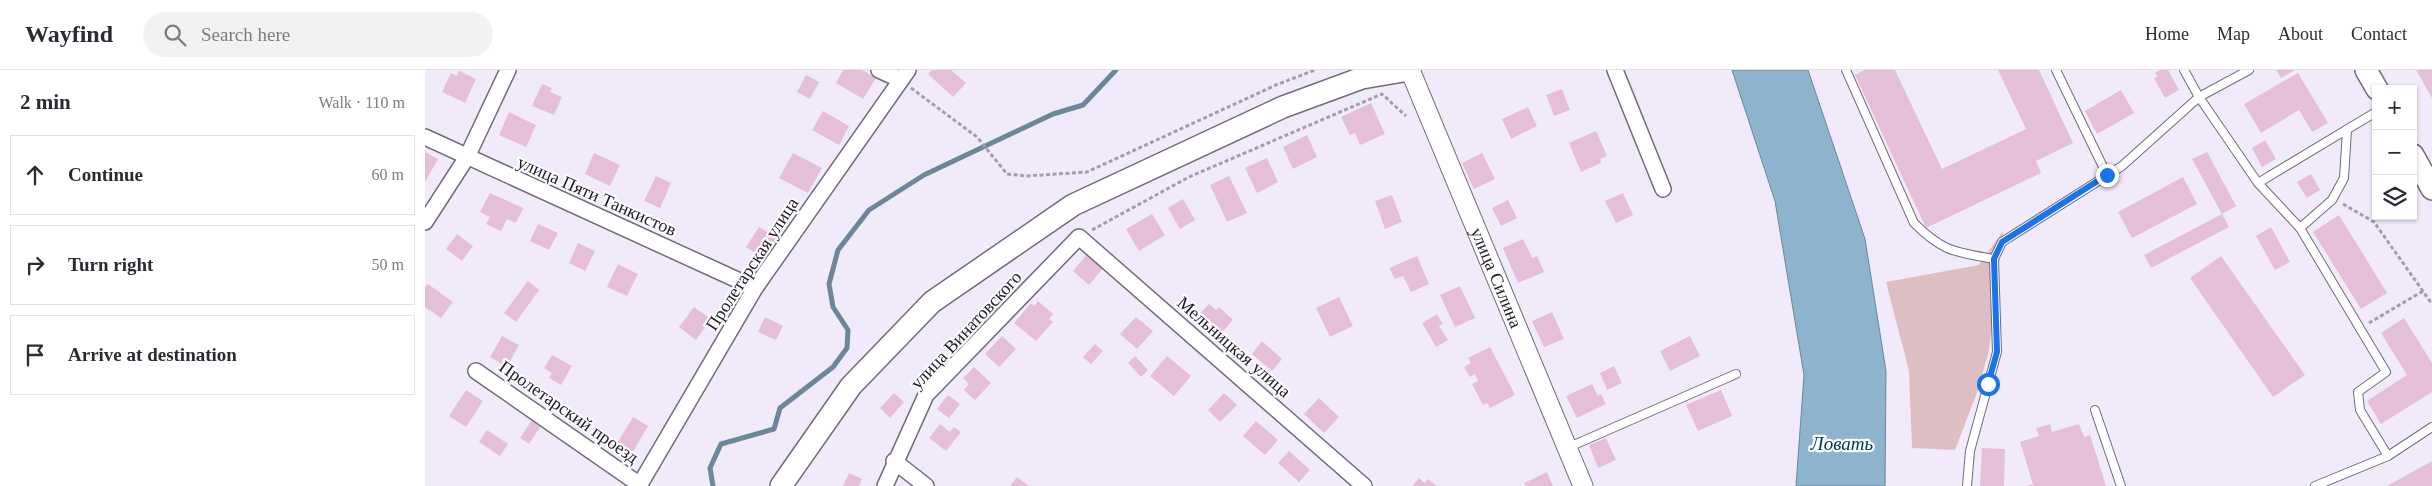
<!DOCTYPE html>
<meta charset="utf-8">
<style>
body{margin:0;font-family:Georgia,serif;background:#f2f2f3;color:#2b2b33}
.controls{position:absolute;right:15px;top:15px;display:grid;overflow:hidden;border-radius:0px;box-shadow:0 1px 4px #0004}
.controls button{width:45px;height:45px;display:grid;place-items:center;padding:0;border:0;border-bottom:1px solid #e1e1e2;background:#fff;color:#2b2b33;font:25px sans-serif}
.stop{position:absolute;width:15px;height:15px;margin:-11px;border:4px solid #1a73e8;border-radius:50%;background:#fff}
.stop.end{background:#1a73e8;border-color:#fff;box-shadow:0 1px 5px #0008}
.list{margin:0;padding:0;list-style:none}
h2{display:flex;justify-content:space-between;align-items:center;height:65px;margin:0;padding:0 20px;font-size:21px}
h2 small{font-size:16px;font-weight:400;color:#7c7c81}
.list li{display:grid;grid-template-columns:32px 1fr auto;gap:15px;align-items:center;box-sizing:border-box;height:80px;margin:0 10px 10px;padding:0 10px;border:1px solid #e1e1e2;border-radius:0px}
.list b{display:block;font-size:19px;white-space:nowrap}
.list em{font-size:16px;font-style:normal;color:#7c7c81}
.icon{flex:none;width:28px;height:28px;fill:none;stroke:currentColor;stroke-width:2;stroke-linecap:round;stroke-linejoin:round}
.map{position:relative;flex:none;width:2007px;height:416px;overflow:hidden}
header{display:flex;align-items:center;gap:30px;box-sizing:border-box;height:70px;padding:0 25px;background:#fff;border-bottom:1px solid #e1e1e2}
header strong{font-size:24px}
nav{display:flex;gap:28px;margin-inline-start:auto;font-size:18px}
.search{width:350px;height:45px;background:#f2f2f3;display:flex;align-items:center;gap:12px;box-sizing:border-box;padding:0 18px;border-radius:28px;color:#7c7c81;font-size:19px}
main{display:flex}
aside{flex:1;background:#fff}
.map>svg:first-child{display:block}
</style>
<header>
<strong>Wayfind</strong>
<div class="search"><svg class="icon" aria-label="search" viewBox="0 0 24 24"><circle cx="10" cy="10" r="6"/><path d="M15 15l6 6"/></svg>Search here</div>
<nav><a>Home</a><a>Map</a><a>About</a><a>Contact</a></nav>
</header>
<main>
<aside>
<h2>2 min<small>Walk · 110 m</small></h2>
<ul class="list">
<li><svg class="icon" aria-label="ahead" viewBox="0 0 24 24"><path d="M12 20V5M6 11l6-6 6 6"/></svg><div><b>Continue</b></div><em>60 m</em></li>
<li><svg class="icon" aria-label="right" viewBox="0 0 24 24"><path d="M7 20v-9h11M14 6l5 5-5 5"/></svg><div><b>Turn right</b></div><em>50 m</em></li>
<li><svg class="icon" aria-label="arrive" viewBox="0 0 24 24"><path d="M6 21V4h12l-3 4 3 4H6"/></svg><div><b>Arrive at destination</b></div></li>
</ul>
</aside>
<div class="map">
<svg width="2007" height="416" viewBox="0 0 2007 416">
<rect width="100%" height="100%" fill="#f1eafb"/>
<path fill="#ddbfc3" d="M 1578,161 L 1564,280 L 1553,320 L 1530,380 L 1487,378 L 1484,301 L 1461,212 L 1554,195 Z"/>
<path fill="#8db3cd" stroke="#6c869a" d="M 1307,0 L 1383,0 L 1440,169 L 1461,301 L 1460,416 L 1371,416 L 1379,305 L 1350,131 Z"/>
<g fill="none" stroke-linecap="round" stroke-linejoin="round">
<path stroke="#6c869a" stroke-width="5" d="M 288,416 L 285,398 L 296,374 L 349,359 L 355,338 L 408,297 L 422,278 L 423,260 L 408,237 L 404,214 L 413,180 L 444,140 L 499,105 L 628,44 L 658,35 L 691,0"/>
</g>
<g fill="#e5bfda">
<path d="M 418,0 L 437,0 L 451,8 L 438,29 L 411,13 Z"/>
<path d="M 507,0 L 526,0 L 541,13 L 528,27 L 503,4 Z"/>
<path d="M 1440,0 L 1470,0 L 1517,99 L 1601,59 L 1573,0 L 1614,0 L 1648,73 L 1611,91 L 1616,103 L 1501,158 L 1430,5 Z"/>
<path d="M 1735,0 L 1743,0 L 1754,20 L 1740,28 L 1729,8 L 1733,6 L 1730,3 Z"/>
<path d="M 1851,0 L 1870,0 L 1856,8 Z"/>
<path d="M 1991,0 L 2007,0 L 2007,28 Z"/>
<path d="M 34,1 L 51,9 L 40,33 L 17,22 L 26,3 L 32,6 Z"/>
<path d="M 1873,3 L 1903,53 L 1887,62 L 1874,40 L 1836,63 L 1819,34 Z"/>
<path d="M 381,5 L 394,12 L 385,29 L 372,22 Z"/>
<path d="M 117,14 L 127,18 L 125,22 L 137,27 L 129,45 L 107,36 Z"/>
<path d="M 1137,19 L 1145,40 L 1129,46 L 1121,25 Z"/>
<path d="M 1696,20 L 1709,43 L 1672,64 L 1660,41 Z"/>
<path d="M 946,33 L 960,64 L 935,75 L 930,63 L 925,65 L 916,47 Z"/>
<path d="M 1103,37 L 1112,56 L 1086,69 L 1077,49 Z"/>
<path d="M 398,41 L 424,56 L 414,75 L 387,60 Z"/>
<path d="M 84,42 L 111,55 L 101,77 L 74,65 Z"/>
<path d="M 1171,61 L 1182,86 L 1175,89 L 1176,93 L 1156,102 L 1144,73 Z"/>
<path d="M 882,65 L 892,87 L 868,99 L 858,77 Z"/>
<path d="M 1840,70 L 1851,89 L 1837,97 L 1827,78 Z"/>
<path d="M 0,82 L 13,89 L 0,112 Z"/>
<path d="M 1782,82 L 1811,136 L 1797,144 L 1767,89 Z"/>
<path d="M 169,83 L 195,95 L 185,116 L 160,104 Z"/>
<path d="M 368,83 L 397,98 L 383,123 L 354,108 Z"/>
<path d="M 1057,83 L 1070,109 L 1049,119 L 1037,93 Z"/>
<path d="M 842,88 L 853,112 L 832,123 L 820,98 Z"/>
<path d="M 1886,104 L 1895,120 L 1882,128 L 1872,112 Z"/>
<path d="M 231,106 L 246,113 L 235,138 L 219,131 Z"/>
<path d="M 804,106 L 822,143 L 802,152 L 785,115 Z"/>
<path d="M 1758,107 L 1772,134 L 1707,168 L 1693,142 Z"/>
<path d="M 65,123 L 98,138 L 91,153 L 82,149 L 76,161 L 61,154 L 65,147 L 55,142 Z"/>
<path d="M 1198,123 L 1208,145 L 1191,153 L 1180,131 Z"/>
<path d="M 967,125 L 977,152 L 960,159 L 950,131 Z"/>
<path d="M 758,129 L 770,150 L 755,159 L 743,138 Z"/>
<path d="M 1083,130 L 1092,148 L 1076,156 L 1067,138 Z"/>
<path d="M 727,144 L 740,165 L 714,181 L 701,159 Z"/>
<path d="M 1797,144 L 1804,157 L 1726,198 L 1719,185 Z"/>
<path d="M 1914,145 L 1962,223 L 1936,239 L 1888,162 Z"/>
<path d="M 113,154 L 133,163 L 124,180 L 105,171 Z"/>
<path d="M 334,157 L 356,170 L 343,191 L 321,177 Z"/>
<path d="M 1846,157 L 1865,192 L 1850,200 L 1831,166 Z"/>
<path d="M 32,164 L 48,176 L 37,191 L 21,179 Z"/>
<path d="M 1098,169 L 1107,188 L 1112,186 L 1119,202 L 1093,213 L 1078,178 Z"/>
<path d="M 153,173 L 170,181 L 160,201 L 144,193 Z"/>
<path d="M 664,182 L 680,196 L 664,215 L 648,201 Z"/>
<path d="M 992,186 L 1004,214 L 986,222 L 978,206 L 970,209 L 964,198 Z"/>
<path d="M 1796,186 L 1880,305 L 1848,327 L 1765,208 Z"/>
<path d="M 193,194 L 213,204 L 202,226 L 182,217 Z"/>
<path d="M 103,211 L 114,220 L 91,252 L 79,243 Z"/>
<path d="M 3,214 L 28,232 L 16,248 L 0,237 L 0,217 Z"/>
<path d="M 1035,216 L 1050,248 L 1030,257 L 1015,225 Z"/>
<path d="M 914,227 L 928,256 L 905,267 L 891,238 Z"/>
<path d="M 613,231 L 628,244 L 624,249 L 628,252 L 611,271 L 589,253 L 606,233 L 609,236 Z"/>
<path d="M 784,234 L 791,240 L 794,237 L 808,250 L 791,269 L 770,249 Z"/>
<path d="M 269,237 L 286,249 L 271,270 L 254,257 Z"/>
<path d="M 1127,242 L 1139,269 L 1119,277 L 1107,251 Z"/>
<path d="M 1012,244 L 1018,254 L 1014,256 L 1023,270 L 1011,277 L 997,253 Z"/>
<path d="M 340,247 L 358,256 L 351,270 L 333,262 Z"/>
<path d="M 711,247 L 728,261 L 712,279 L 695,264 Z"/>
<path d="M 1979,248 L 2007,293 L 2007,322 L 1956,354 L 1942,331 L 1982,305 L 1956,263 Z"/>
<path d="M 77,266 L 94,275 L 82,297 L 65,287 Z"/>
<path d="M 577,266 L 591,279 L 574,297 L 560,284 Z"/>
<path d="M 1265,266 L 1275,286 L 1245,301 L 1235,281 Z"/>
<path d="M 837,271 L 857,289 L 847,301 L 827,284 Z"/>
<path d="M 670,274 L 678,281 L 666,294 L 658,287 Z"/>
<path d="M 1065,277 L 1090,325 L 1065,338 L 1062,333 L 1058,335 L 1047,314 L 1053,311 L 1050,304 L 1045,307 L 1039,297 L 1046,293 L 1043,288 Z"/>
<path d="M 127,285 L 147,296 L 136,315 L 124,308 L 127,303 L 119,298 Z"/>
<path d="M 710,286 L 723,300 L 716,307 L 703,293 Z"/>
<path d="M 742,286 L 766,306 L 749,326 L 725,306 Z"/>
<path d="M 1189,296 L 1197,313 L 1182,320 L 1175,303 Z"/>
<path d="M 549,297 L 566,313 L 550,330 L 539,320 L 544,314 L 538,308 Z"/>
<path d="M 1167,314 L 1173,326 L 1176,324 L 1181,334 L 1152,348 L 1141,326 Z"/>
<path d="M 41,320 L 58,331 L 41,357 L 24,346 Z"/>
<path d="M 1296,320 L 1307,346 L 1273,361 L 1261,335 Z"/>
<path d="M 469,323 L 479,332 L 465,348 L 455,338 Z"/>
<path d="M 799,323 L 812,335 L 795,352 L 783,340 Z"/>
<path d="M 523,325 L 535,334 L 524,348 L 512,339 Z"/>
<path d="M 894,328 L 914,347 L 899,363 L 879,344 Z"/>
<path d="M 208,347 L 223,356 L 206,385 L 191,375 Z"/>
<path d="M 107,350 L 116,356 L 104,374 L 95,368 Z"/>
<path d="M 831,351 L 853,370 L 840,385 L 818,366 Z"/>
<path d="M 515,354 L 525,362 L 529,357 L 536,362 L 521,381 L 504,368 Z"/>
<path d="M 1625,354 L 1627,362 L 1654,354 L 1659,367 L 1665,365 L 1681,416 L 1602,416 L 1608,414 L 1595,372 L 1614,366 L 1611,358 Z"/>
<path d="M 62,360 L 83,374 L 75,386 L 54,372 Z"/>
<path d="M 1181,368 L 1191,390 L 1173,398 L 1164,375 Z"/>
<path d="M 1557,378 L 1580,379 L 1579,416 L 1555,416 Z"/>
<path d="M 864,381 L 885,400 L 874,412 L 853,393 Z"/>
<path d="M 2007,391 L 2007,416 L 1962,416 Z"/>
<path d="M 1122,402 L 1128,416 L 1101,416 L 1099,413 Z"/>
<path d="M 424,403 L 437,409 L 434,416 L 418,416 Z"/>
<path d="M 592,407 L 604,416 L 585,416 Z"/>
<path d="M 994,408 L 1000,413 L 1003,409 L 1012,416 L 987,416 Z"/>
</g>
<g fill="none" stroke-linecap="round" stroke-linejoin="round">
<g stroke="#716b7b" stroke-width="10">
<g id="service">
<path d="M 1421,0 L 1489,153 C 1518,182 1530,182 1569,189"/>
<path d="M 1631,0 L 1682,105"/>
<path d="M 1759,0 L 1774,27 L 1833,113 L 1875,158 L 1961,302 L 1933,322 L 1935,340 L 1963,386"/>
<path d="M 1833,113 L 1951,42"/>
<path d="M 1875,158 L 1907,130 L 1919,108 L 1922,60"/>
<path d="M 1670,340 L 1696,416"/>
<path d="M 1142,378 L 1311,304"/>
<path d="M 1542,416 L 1545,381 L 1572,282 L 1569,189 L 1577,172 L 1697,96 L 1774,27 L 1824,0"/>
<path d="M 1890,416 L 1963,386 L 2007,357"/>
</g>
</g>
<g stroke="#716b7b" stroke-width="18">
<g id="minor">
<path d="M 454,0 L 476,10"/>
<path d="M 1190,0 L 1238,119"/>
<path d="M 0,67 L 330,218"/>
<path d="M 0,152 L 42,87 L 83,0"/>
<path d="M 51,301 L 215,415"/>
<path d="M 469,391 L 501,416"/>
<path d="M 214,416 L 330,218 L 483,0"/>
<path d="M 460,416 L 501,325 L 654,167 L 939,416"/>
</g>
</g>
<g stroke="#716b7b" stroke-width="21">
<g id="tertiary">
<path id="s1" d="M 985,0 L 1158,416"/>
</g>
</g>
<g stroke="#716b7b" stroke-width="24">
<g id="secondary">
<path d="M 1941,0 L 1952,19"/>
<path d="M 1988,85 L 2007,119"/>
<path d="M 356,416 L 426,316 L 507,232 L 648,135 L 858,37 L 937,8 L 984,0"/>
</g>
</g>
<g stroke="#a39eab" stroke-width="3" stroke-dasharray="4 2.5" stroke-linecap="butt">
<path d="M 486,18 L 552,67 L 582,104 L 602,106 L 662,102 L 851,15 L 890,0"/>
<path d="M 1918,134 L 1949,152 L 2007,234"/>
<path d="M 667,160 L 764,107 L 957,24 L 981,46"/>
<path d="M 1944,253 L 1998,221"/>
</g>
<use href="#service" stroke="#fff" stroke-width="8"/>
<use href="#minor" stroke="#fff" stroke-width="15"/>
<use href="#tertiary" stroke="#fff" stroke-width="19"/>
<use href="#secondary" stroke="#fff" stroke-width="21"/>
</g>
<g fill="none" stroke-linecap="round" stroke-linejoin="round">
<path stroke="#1a73e8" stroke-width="6" d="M 1563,314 L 1572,282 L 1569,189 L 1577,172 L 1682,105"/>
</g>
<g text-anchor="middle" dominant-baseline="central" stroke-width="4.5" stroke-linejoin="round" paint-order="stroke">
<g font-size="18" fill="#1e1c22" stroke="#fbfafe">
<text transform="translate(172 126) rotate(24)">улица Пяти Танкистов</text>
<text transform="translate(327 194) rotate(-57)">Пролетарская улица</text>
<text stroke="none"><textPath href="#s1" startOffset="225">улица Силина</textPath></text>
<text transform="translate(541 260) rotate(-47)">улица Винатовского</text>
<text transform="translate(809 277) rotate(41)">Мельницкая улица</text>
<text transform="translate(144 342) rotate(35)">Пролетарский проезд</text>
</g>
<g font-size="19" font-style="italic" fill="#01354f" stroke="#fbfafe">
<text x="1417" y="373">Ловать</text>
</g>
</g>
</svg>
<div class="controls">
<button>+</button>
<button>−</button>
<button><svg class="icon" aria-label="layers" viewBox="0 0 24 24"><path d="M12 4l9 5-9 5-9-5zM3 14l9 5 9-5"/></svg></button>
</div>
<div class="stop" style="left:1563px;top:314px"></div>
<div class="stop end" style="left:1682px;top:105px"></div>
</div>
</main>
